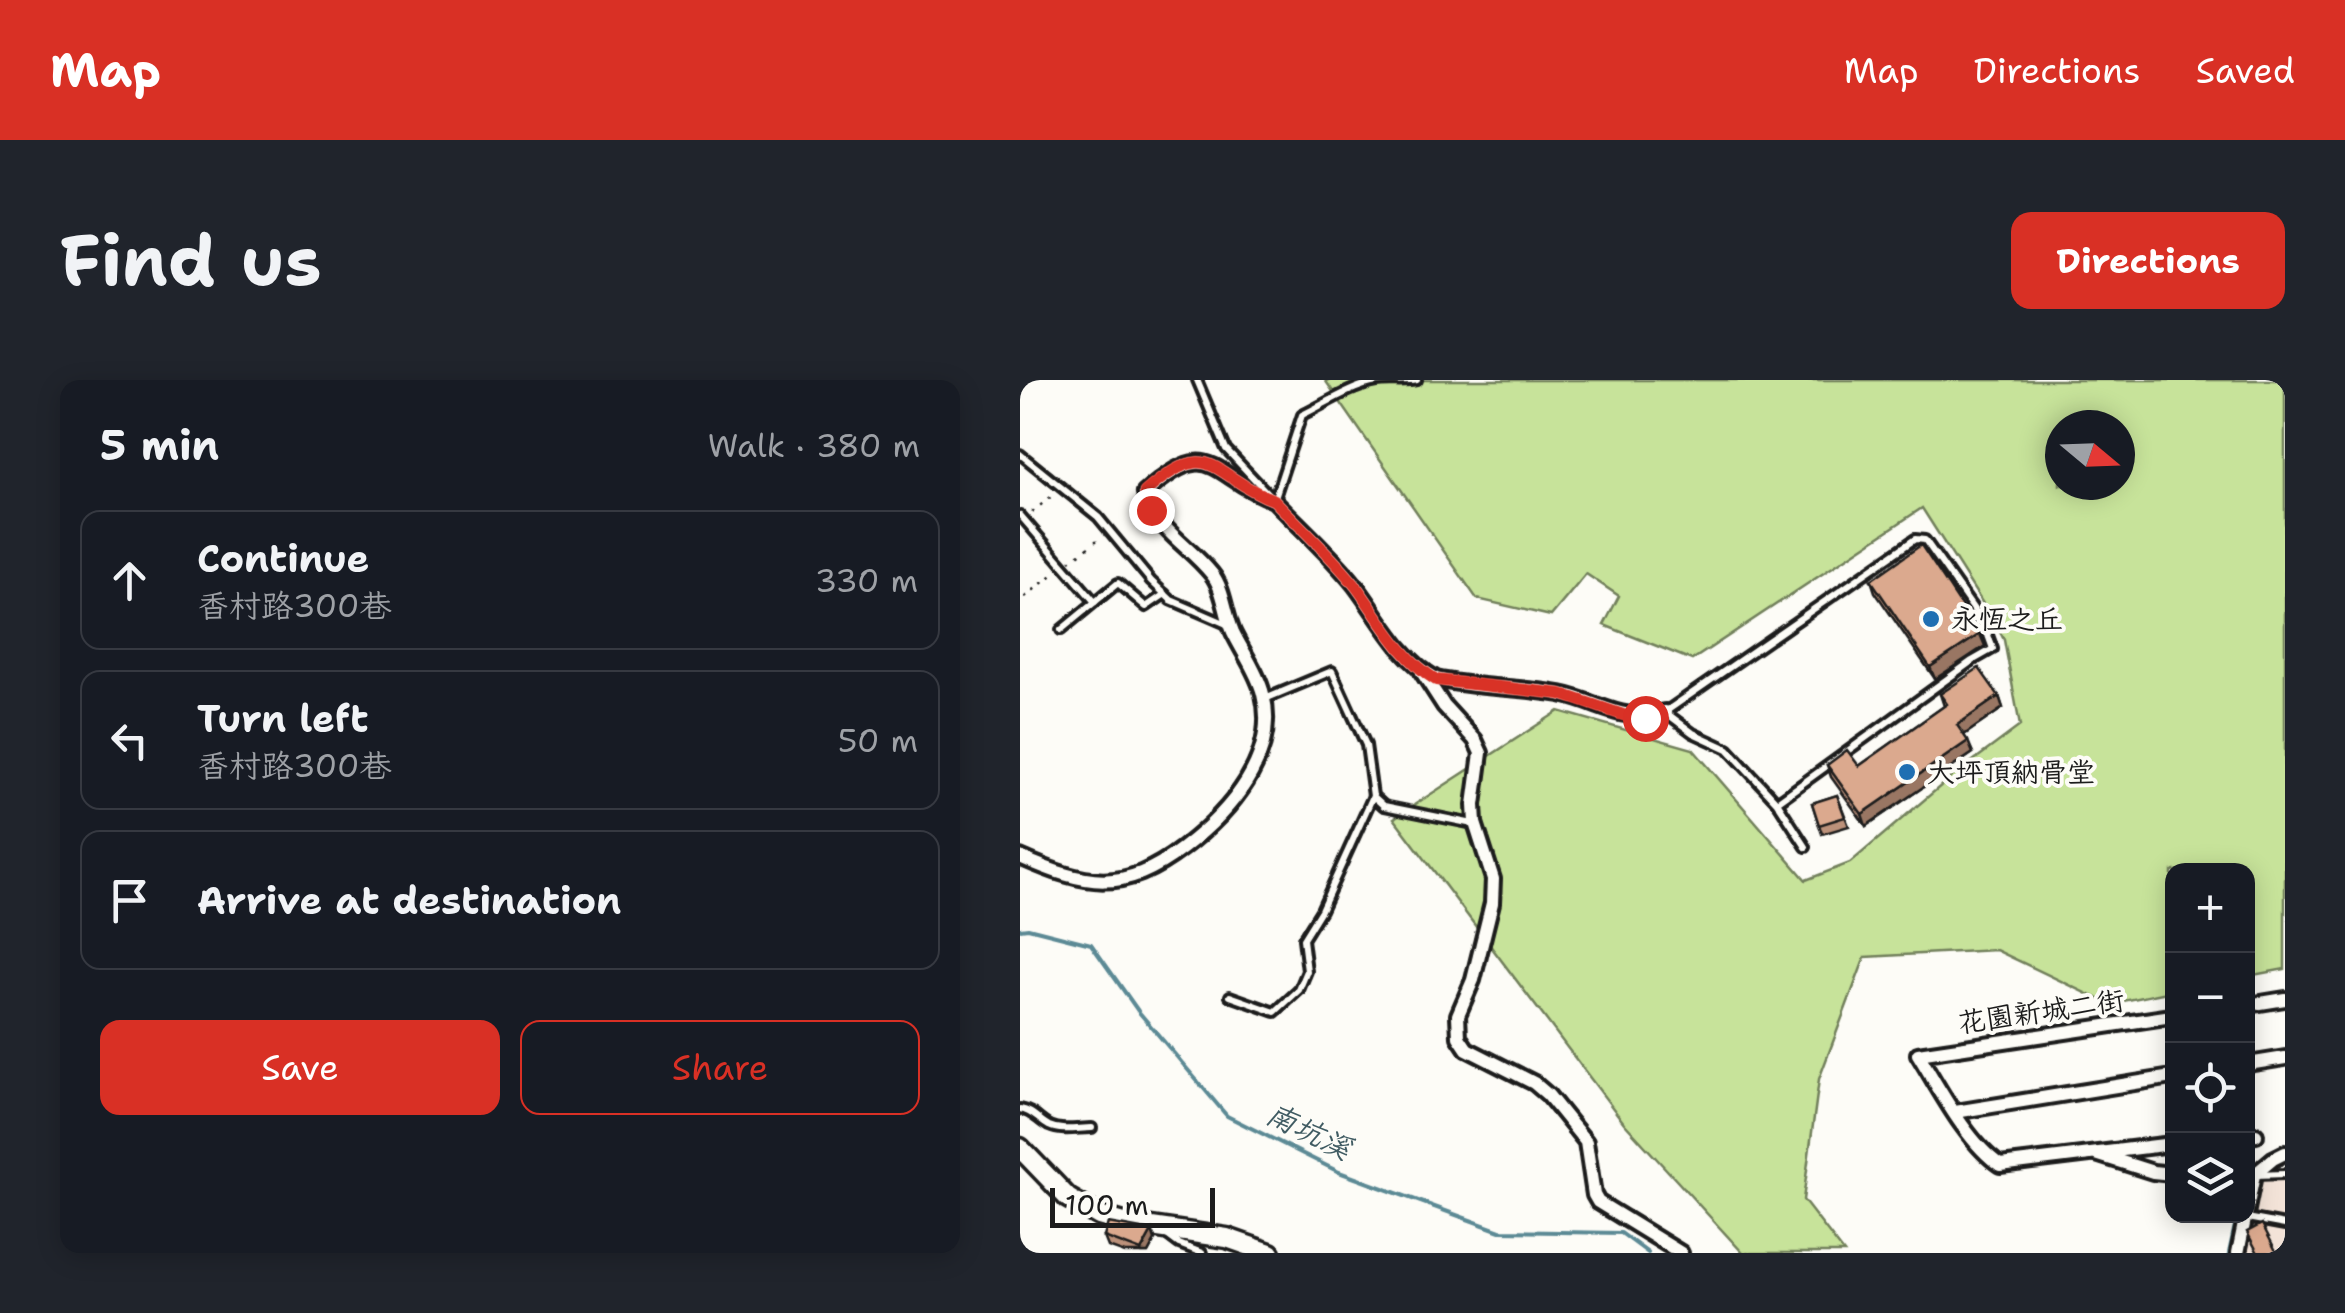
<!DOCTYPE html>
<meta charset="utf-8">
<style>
body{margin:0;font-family:"Shantell Sans","LXGW WenKai TC",sans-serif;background:#20242c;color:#f1f3f6}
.controls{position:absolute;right:30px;bottom:30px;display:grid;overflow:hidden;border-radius:20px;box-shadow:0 5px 25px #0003}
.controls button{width:90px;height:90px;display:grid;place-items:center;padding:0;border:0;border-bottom:2px solid #363941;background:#171b24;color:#f1f3f6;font:50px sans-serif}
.compass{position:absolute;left:1025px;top:30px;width:90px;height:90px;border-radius:50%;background:#171b24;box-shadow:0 5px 25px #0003;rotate:109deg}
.scale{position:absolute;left:30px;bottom:25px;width:165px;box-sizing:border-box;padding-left:10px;border:5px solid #1c1c1c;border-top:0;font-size:28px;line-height:35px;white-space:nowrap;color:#1c1c1c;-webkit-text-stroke:8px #fdfcf7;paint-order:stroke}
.stop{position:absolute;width:30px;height:30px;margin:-22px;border:8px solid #d93025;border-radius:50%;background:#fff}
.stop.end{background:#d93025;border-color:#fff;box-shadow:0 2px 10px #0008}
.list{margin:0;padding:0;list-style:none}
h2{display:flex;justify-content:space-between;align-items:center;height:130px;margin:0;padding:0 40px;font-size:42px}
h2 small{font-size:32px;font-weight:400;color:#9ea1a6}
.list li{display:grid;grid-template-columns:65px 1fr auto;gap:30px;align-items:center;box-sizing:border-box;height:140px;margin:0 20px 20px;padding:0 20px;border:2px solid #363941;border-radius:20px}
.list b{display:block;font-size:38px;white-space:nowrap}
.list p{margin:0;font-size:32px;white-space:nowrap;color:#9ea1a6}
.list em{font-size:32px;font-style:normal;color:#9ea1a6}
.actions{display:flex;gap:20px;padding:30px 40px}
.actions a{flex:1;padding:22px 0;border:2px solid #d93025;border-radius:20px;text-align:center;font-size:35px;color:#d93025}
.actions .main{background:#d93025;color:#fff}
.icon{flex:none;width:55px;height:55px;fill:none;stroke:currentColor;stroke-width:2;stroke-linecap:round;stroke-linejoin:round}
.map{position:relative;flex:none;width:1265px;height:873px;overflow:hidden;border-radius:20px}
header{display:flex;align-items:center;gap:60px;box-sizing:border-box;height:140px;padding:0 50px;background:#d93025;color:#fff}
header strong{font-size:48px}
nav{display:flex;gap:55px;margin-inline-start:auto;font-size:35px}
.intro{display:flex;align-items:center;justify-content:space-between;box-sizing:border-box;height:240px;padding:0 60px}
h1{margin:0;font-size:70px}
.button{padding:25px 45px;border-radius:20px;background:#d93025;color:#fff;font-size:35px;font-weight:700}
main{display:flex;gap:60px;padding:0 60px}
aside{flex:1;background:#171b24;border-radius:20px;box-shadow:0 5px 25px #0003}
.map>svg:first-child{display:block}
</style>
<header>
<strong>Map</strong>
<nav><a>Map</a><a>Directions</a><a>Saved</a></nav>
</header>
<div class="intro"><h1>Find us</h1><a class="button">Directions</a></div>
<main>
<aside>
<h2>5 min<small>Walk · 380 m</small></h2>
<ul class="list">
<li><svg class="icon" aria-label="ahead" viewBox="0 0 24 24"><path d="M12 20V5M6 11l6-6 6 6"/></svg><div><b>Continue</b><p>香村路300巷</p></div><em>330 m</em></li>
<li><svg class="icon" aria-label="left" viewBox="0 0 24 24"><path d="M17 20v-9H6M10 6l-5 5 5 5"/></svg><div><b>Turn left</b><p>香村路300巷</p></div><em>50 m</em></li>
<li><svg class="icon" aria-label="arrive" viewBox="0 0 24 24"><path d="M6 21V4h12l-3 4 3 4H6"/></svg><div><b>Arrive at destination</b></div></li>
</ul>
<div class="actions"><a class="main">Save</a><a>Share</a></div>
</aside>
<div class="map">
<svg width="1265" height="873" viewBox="0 0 1265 873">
<rect width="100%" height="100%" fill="#fdfcf7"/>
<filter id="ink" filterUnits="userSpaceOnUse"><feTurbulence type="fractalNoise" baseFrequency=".01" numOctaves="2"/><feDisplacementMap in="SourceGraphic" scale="20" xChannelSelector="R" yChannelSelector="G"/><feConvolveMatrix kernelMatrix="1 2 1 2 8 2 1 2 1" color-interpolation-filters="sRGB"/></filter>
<g filter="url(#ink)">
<path fill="#f3e3d8" d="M 1265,796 L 1265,873 L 1223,873 L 1242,800 Z"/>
<path fill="#c7e39a" stroke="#72805b" stroke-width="2.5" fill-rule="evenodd" d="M 305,0 L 1265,0 L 1265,589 L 1228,596 L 1228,491 L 1152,491 L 1152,611 L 1089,624 L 976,570 L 845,577 L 799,699 L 783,820 L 824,873 L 723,873 L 604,743 L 374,438 L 539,331 L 673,369 L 786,500 L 830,483 L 930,398 L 1000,346 L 984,260 L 976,244 L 902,128 L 672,280 L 584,245 L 599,216 L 566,194 L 531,236 L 457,219 ZM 1040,45 L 1100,45 L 1100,105 L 1040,105 Z"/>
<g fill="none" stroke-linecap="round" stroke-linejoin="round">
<g stroke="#5c8a95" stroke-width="4">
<path d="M 0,549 L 8,548 L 71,564 L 118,631 L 207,736 L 319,792 L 480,851 L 601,853 L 628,873"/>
<path d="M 1209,873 L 1217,836"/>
</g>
<g stroke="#1c1c1c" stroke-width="14">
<g id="service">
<path d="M 177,0 L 206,69 L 254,120 L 282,35 C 305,24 332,6 357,2 C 370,0 384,3 397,0"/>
<path d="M 0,74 L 78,137 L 131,201 L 151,220 L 209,245"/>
<path d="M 0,135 L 75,222"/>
<path d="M 41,250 L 98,203 L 126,227 L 145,214"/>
<path d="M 245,319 L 312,291 L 346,365 L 353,416 L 364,426 L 453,444"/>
<path d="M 757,422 L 952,281 L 973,269 L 964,244 L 905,160 L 895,159 L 645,332 L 673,353 L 708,369 L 757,422 L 786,467"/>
<path d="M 210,616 L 255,632 L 279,610 L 287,591 L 283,559 L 301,530 L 353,416"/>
<path d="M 0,729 C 13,731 18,740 29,746 C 42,752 58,748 72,748"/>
<path d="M 1235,795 L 1265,794"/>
<path d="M 1227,838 L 1265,845"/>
<path d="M 147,855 L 159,864 L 182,873"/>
</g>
</g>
<g stroke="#1c1c1c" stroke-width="20">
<g id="minor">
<path d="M 402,292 L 424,326 L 455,360 L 461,373 L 454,425 L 455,443 L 473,499 L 472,523 L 453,600 L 438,635 L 439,657 L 447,669 L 514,703 L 528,715 L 566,762 L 574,815 L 578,822 L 661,873"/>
<path d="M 0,477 C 66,506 103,514 163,468 C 210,432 259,377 243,314 C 238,293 222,271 213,252 C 205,234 204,209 192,194 C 167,163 141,155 125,113 C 192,52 192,98 254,120 C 281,148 311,175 335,205 C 360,238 379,278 416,299 C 456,308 499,307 540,314 C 581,322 601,344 645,332"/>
<path d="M 1228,625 L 1265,619"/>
<path d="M 1152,636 L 898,674 C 919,708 947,763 980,785 L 1152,764"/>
<path d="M 1228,684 L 1265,678"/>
<path d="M 935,732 L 1152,697"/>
<path d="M 1228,756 L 1236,755"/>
<path d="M 1076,774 L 1133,792 L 1152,794"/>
<path d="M 1218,873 L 1234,795 L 1253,779 L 1265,773"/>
</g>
</g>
<g stroke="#1c1c1c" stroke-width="25">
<path id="tertiary" d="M 0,768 L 48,818 L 79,836 L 104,843 L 207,858 L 250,873"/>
</g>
<g stroke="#1c1c1c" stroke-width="2.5" stroke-dasharray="2.5 8" stroke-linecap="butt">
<path d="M 12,132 L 37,112"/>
<path d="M 50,181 L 84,155"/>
<path d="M 5,217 L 36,192"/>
</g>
<use href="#service" stroke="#fdfcf7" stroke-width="6"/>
<use href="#minor" stroke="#fdfcf7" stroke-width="12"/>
<use href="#tertiary" stroke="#fdfcf7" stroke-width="18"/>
</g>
<g fill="#bc917a" stroke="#1c1c1c" stroke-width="2.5">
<path d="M 851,200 L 965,266 L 915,299 L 855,212 Z"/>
<path d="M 920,314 L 979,316 L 983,328 L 944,355 L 953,373 L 846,446 L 811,397 L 807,385 L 839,386 L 924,326 Z"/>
<path d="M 817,415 L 829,446 L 802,454 L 792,423 Z"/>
<path d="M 132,851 L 135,860 L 128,873 L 105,873 L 88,867 L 84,857 Z"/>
</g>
<g fill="#997663" stroke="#1c1c1c" stroke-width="2.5">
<path d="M 960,254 L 965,266 L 915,299 L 910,287 Z"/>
<path d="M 979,316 L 983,328 L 941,357 L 937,345 Z"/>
<path d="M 948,361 L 953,373 L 846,446 L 842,434 Z"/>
<path d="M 132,851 L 135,860 L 128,873 L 122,873 L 121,871 Z"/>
</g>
<g fill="#dba98e" stroke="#1c1c1c" stroke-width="2.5">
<path d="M 901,165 L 960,254 L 910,287 L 851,200 Z"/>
<path d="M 959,288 L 979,316 L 937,345 L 948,361 L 842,434 L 807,385 L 827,370 L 839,386 L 927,324 L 920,314 Z"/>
<path d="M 817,415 L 825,437 L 799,445 L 792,423 Z"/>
<path d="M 88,843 L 132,851 L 121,871 L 84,857 Z"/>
<path d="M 1242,844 L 1257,873 L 1238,873 L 1227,852 Z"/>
</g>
</g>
<g fill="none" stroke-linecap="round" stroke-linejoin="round" filter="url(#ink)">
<path stroke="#d93025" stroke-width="12" d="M 131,130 L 125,112 C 192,52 192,98 254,120 C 281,148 311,175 335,205 C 360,238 379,277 416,300 L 541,314 L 606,336 L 625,338"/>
</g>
<g fill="#1f6fb2" stroke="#fdfcf7" stroke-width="4">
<circle cx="911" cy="239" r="10"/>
<circle cx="887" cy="392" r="10"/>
</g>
<g text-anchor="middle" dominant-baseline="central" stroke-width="8" stroke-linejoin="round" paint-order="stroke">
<g font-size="28" fill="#1c1c1c" stroke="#fdfcf7" text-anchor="start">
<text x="931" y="239">永恆之丘</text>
<text x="907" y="392">大坪頂納骨堂</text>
</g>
<g font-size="28" fill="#1c1c1c" stroke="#fdfcf7">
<text transform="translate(1021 631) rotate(-8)">花園新城二街</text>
</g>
<g font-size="30" font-style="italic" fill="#415c63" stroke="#fdfcf7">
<text transform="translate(289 751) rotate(26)">南坑溪</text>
</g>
</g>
</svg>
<div class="controls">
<button>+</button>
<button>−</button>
<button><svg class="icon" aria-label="locate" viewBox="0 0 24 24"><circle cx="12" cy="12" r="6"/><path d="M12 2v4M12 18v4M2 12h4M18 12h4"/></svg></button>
<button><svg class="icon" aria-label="layers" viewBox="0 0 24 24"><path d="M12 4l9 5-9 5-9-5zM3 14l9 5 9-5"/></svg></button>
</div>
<svg class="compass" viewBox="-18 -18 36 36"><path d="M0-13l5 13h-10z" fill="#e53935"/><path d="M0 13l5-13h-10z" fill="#9ea1a6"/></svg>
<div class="scale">100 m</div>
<div class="stop" style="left:625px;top:338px"></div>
<div class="stop end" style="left:131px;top:130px"></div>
</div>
</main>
